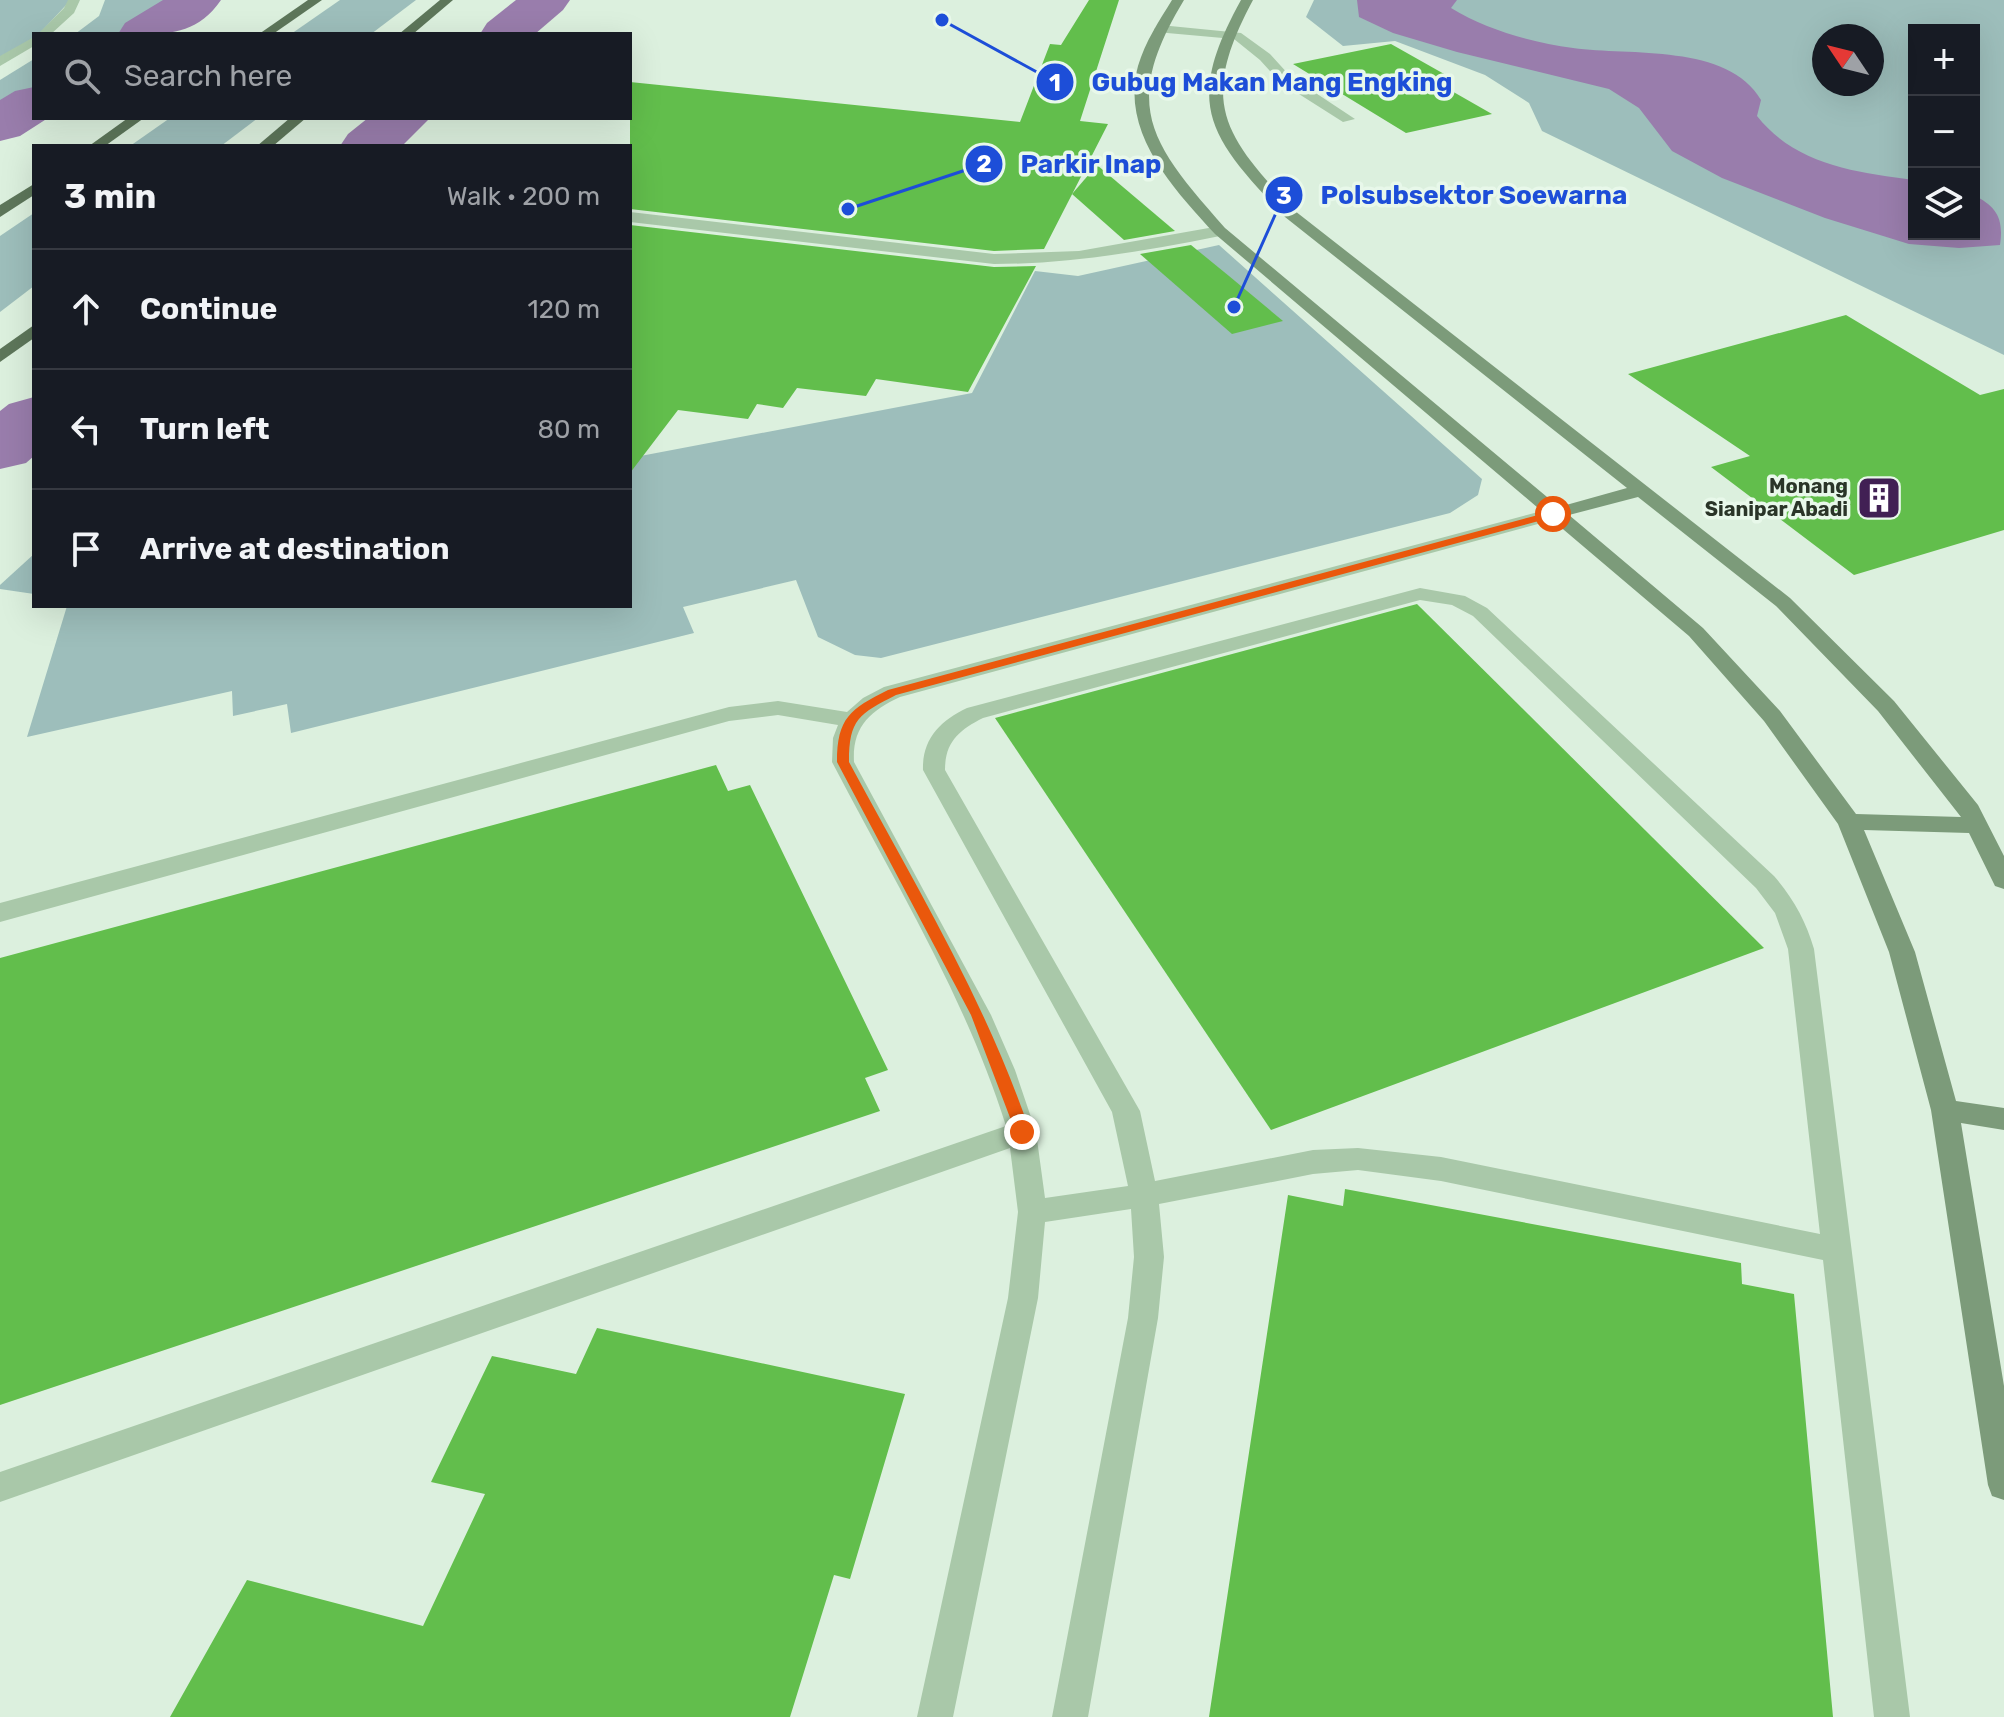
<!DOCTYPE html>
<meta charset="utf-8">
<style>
body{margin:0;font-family:Rubik,sans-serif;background:#20242c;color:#f1f3f6}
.controls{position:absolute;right:24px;top:24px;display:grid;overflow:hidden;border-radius:0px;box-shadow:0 8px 32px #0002}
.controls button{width:72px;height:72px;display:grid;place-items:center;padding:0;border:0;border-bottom:2px solid #363941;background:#171b24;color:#f1f3f6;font:40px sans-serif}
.compass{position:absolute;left:1812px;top:24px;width:72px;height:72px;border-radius:50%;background:#171b24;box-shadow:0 8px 32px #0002;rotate:305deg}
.stop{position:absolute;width:24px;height:24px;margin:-18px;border:6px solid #ea580c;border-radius:50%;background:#fff}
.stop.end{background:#ea580c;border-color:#fff;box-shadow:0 2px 8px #0008}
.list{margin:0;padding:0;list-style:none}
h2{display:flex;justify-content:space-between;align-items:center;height:104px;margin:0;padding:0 32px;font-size:34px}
h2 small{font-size:26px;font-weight:400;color:#9ea1a6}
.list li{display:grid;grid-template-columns:52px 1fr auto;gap:24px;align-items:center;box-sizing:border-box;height:120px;padding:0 32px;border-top:2px solid #363941}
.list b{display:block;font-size:30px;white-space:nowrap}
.list em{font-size:26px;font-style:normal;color:#9ea1a6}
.icon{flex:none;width:44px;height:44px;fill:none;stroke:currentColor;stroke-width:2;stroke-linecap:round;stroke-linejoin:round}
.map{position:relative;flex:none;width:2004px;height:1717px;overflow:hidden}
.search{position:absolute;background:#171b24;box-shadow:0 8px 32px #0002;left:32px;top:32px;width:600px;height:88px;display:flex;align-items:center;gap:20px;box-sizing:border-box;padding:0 28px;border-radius:0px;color:#9ea1a6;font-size:30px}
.panel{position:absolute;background:#171b24;box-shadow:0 8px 32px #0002;left:32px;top:144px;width:600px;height:464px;border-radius:0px}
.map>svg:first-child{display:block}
</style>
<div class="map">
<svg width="2004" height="1717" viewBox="0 0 2004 1717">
<rect width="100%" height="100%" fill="#dcf0de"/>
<g fill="#9dbebb" fill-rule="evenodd">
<path d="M 0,0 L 68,0 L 68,3 L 39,34 L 34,34 L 34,38 L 0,59 Z"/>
<path d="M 105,0 L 191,0 L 137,34 L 75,34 L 99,16 Z"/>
<path d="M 340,0 L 416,0 L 371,34 L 291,34 Z"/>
<path d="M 1314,0 L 2004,0 L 2004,355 L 1542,131 L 1529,103 L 1485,75 L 1395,41 L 1343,46 L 1306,17 ZM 1914,30 L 1974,30 L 1974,234 L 1914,234 ZM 1824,36 L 1872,36 L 1872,84 L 1824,84 Z"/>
<path d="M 34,59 L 34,98 L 0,120 L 0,80 Z"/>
<path d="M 170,118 L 258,118 L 221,146 L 130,146 Z"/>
<path d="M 34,213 L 34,286 L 0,312 L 0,236 Z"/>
<path d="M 1219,245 L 1482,479 L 1478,495 L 1450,513 L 881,658 L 855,655 L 818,637 L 796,580 L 683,607 L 694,633 L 291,733 L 287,704 L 233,716 L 232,691 L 27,737 L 67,606 L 630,606 L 630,458 L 972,393 L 1035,271 L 1078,276 Z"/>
<path d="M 34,554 L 34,594 L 0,589 L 0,585 Z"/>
</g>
<path fill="#997dac" d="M 1357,0 L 1457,0 L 1451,8 C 1487,30 1531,42 1573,48 C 1630,56 1728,43 1761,100 L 1757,116 C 1796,165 1855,172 1914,180 L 1914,234 L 1974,234 L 1974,195 C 1996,207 2004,217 2000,245 L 1959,248 L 1909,244 L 1825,218 L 1722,178 L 1672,151 L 1639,108 L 1609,89 L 1457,52 L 1393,33 L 1359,17 Z"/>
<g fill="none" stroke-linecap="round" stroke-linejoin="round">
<g fill="#997dac" fill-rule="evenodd">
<path d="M 163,0 L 221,0 C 194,39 160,34 118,34 L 125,23 Z"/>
<path d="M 516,0 L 570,0 L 563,10 L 535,34 L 480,34 L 487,23 Z"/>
<path d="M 34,87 L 34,118 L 48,118 L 20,136 L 0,141 L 0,100 L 15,91 Z"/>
<path d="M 368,118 L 430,118 L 402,146 L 340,146 L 348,134 Z"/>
<path d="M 34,397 L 34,456 L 26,463 L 0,469 L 0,411 L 9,404 Z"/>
</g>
</g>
<g fill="#62be4c">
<path d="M 1089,0 L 1119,0 L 1080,121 L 1108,124 L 1044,249 L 994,251 L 630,209 L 630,82 L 1020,122 L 1050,44 L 1061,45 Z"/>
<path d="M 1391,44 L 1453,79 L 1436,82 L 1492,114 L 1406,133 L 1293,64 Z"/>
<path d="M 1097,165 L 1175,231 L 1124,240 L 1072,194 Z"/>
<path d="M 630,225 L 994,267 L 1036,266 L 968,392 L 876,379 L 866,396 L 797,388 L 783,408 L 757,404 L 748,419 L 678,410 L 630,473 Z"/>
<path d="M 1191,245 L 1229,276 L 1283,321 L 1232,334 L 1140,254 Z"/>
<path d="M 1846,315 L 1980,395 L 2004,389 L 2004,530 L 1854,575 L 1711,467 L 1750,456 L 1628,374 Z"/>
<path d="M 1417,604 L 1764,948 L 1271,1130 L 995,718 Z"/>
<path d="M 716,765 L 728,791 L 750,785 L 888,1070 L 865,1078 L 880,1111 L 0,1405 L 0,958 Z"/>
<path d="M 1345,1189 L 1741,1263 L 1742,1284 L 1794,1294 L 1833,1717 L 1209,1717 L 1288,1195 L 1343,1206 Z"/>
<path d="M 597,1328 L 905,1394 L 850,1579 L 834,1575 L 790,1717 L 170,1717 L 247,1580 L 423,1626 L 485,1494 L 431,1482 L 492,1356 L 576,1374 Z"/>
</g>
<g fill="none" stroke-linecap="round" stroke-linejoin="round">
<g fill="#a9c8a9" fill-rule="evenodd">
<path d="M 68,0 L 80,0 L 74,13 L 51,34 L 38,34 L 64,8 Z"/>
<path d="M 1160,25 L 1241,33 L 1270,54 L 1290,76 L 1355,119 L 1343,122 L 1280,82 L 1260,60 L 1234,39 L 1156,32 L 1154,29 Z"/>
<path d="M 34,37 L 34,46 L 0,66 L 0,56 Z"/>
<path d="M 630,212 L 994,254 L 1079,251 L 1220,226 L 1228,231 L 1220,236 C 1145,251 1071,264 994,264 L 630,222 Z"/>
<path d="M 1553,508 L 1563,514 L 1560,518 L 900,697 C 870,711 852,727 854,762 L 991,1015 L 1015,1070 L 1036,1132 L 1045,1198 L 1128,1186 L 1112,1112 L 923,770 C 922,739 940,721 967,708 L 1420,588 L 1465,596 L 1487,608 L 1774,876 C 1793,898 1806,921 1814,949 L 1910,1717 L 1874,1717 L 1823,1260 L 1441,1181 L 1358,1170 L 1313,1174 L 1159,1204 L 1164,1257 L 1158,1318 L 1088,1717 L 1052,1717 L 1128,1318 L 1134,1257 L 1131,1209 L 1045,1222 L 1038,1298 L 953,1717 L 917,1717 L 1008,1298 L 1018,1212 L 1010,1148 L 0,1502 L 0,1472 L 1006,1126 C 966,998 894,881 832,762 L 833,738 L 838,725 L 778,715 L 729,721 L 0,922 L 0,903 L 729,707 L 778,701 L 847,712 L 863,698 L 884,687 ZM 1420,600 L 1452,605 L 1473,616 L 1756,888 L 1775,913 L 1788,949 L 1820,1234 L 1441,1157 L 1358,1148 L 1313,1150 L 1155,1181 L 1140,1111 L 945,770 C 945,742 959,730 983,718 Z"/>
</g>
<path fill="#7c9b7a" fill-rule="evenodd" d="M 1172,0 L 1184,0 C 1120,106 1150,143 1225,228 L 1559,507 L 1627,488 L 1285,217 C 1208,136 1183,105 1241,0 L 1253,0 C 1199,101 1221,133 1295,211 L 1790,598 L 1894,701 L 1978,805 L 2004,856 L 2004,889 L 1995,886 L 1969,833 L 1864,830 L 1915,952 L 1956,1101 L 2004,1108 L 2004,1130 L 1961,1123 L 2004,1386 L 2004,1500 L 1992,1496 L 1988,1485 L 1931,1110 L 1889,952 L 1838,824 L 1764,721 L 1689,636 L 1215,234 C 1174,189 1120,133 1138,66 C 1145,42 1159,21 1172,0 ZM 1638,497 L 1776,606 L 1878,711 L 1961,817 L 1856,814 L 1780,711 L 1703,628 L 1569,515 Z"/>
<g fill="#5d765a" fill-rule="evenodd">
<path d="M 308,0 L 322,0 L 273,34 L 259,34 Z"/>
<path d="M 440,0 L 453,0 L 413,34 L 399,34 Z"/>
<path d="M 128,118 L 144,118 L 105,146 L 89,146 Z"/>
<path d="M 290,118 L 306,118 L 273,146 L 257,146 Z"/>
<path d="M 34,184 L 34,195 L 0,217 L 0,205 Z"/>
<path d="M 34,325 L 34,338 L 0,362 L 0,349 Z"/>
</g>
</g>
<path fill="#ea580c" d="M 1553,511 L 1557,512 L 1557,516 L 896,695 C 859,714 849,719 849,762 C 914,883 986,1001 1030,1132 L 1028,1136 L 1017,1136 L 971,1015 L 837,762 C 837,718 850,709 888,690 Z"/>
<defs>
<g id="building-square" transform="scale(2.3)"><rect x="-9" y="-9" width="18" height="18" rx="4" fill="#412054" stroke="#e8f8ea"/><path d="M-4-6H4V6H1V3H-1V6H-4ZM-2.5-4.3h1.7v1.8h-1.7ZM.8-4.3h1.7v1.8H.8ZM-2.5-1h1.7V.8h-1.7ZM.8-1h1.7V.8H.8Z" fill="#fff"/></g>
</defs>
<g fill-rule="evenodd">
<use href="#building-square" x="1879" y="498"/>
</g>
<g text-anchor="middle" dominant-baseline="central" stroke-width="7" stroke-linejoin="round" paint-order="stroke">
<g font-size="20" font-weight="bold" fill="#2a3528" stroke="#e8f8ea" text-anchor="end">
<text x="1848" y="486">Monang<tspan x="1848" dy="23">Sianipar Abadi</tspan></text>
</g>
</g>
<path fill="none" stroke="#1d4ed8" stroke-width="3" d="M942 20L1055 82M848 209L984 164M1234 307L1284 195"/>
<g fill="#1d4ed8" stroke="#e8f8ea" stroke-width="3">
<circle cx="942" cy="20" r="8"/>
<circle cx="848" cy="209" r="8"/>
<circle cx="1234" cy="307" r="8"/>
<circle cx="1055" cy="82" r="20"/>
<circle cx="984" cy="164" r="20"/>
<circle cx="1284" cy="195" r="20"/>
</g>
<g font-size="24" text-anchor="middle" font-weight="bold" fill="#fff">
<text x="1055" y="91">1</text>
<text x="984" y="172">2</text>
<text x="1284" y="204">3</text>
</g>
<g font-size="26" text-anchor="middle" font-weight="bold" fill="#1d4ed8" stroke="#e8f8ea" stroke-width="7" stroke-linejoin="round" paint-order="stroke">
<text x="1272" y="91">Gubug Makan Mang Engking</text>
<text x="1091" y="173">Parkir Inap</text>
<text x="1474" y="204">Polsubsektor Soewarna</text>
</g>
</svg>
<div class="controls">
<button>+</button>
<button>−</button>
<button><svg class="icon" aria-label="layers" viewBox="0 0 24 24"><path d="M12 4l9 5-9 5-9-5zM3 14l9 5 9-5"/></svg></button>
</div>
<svg class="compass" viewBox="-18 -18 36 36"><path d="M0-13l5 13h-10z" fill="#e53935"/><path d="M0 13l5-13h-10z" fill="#9ea1a6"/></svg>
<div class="stop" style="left:1553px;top:514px"></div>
<div class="stop end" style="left:1022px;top:1132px"></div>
<div class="search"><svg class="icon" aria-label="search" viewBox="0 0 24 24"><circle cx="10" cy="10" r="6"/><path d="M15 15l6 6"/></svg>Search here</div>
<section class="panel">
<h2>3 min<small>Walk · 200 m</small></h2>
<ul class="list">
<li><svg class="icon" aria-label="ahead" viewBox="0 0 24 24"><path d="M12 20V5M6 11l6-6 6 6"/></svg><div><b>Continue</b></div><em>120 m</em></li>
<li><svg class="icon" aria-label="left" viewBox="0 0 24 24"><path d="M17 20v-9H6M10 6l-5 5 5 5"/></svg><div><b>Turn left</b></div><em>80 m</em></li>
<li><svg class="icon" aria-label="arrive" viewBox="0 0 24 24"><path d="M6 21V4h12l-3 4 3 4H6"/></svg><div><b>Arrive at destination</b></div></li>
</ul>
</section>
</div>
